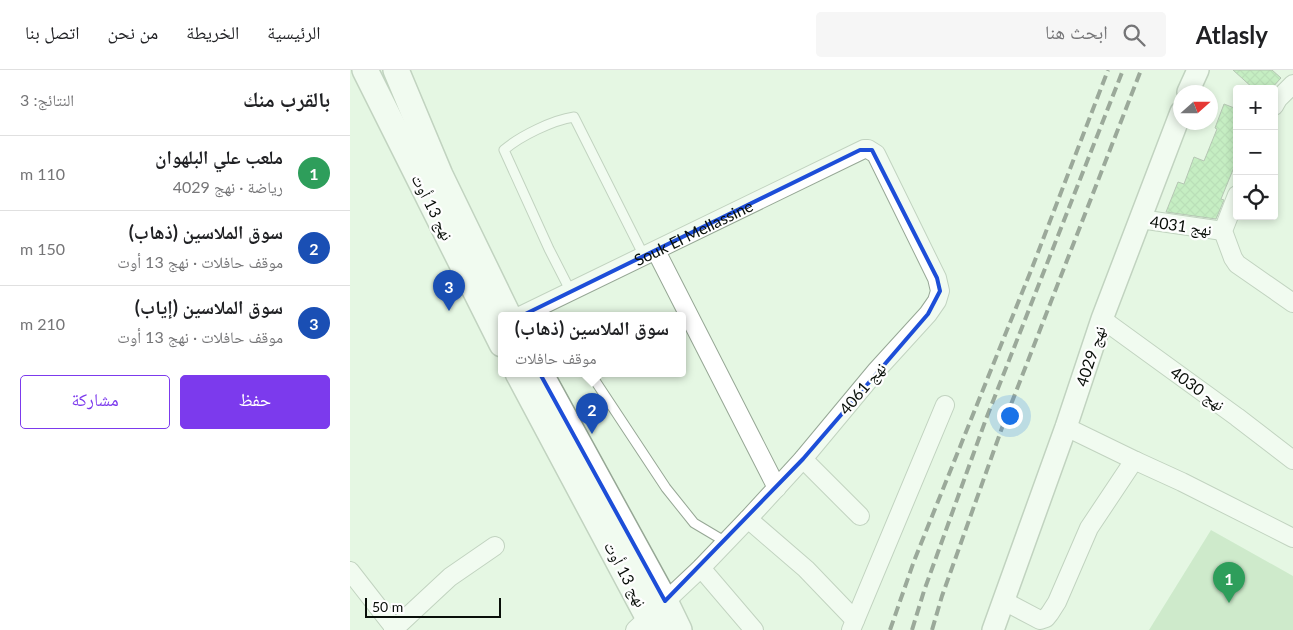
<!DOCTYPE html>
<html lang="ar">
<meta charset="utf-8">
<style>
body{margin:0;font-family:Lato,"Noto Naskh Arabic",sans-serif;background:#f6f6f6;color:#202124;direction:rtl}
.controls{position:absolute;right:15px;top:15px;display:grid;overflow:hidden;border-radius:5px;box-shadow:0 2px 8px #0003}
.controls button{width:45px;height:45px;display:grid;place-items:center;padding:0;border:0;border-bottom:1px solid #e0e0e0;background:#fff;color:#202124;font:25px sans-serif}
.compass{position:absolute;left:823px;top:15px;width:45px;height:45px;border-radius:50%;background:#fff;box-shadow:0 2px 8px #0003;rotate:69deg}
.scale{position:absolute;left:15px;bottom:12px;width:136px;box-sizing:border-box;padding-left:5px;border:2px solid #090f09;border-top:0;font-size:14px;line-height:18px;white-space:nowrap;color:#090f09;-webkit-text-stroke:4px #fefefe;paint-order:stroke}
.you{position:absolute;left:659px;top:345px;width:18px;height:18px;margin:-12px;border:4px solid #fff;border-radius:50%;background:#1a73e8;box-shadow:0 0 0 8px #1a73e833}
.badge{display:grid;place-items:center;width:32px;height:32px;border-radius:50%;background:#7c3aed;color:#fff;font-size:16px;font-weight:700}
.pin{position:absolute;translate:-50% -41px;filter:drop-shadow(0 1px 2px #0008)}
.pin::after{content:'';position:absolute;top:26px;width:18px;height:15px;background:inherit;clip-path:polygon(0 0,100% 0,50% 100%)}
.popup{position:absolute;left:148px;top:242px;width:188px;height:65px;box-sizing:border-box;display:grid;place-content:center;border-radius:5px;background:#fff;filter:drop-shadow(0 1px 4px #0005);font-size:16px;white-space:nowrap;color:#757577}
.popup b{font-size:19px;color:#202124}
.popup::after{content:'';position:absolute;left:50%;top:100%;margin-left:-10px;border:10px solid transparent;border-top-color:#fff}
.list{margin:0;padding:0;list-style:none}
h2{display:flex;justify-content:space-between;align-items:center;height:65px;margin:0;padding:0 20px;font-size:21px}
h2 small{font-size:16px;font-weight:400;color:#757577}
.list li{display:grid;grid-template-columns:32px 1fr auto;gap:15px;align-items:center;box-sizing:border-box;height:75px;padding:0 20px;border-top:1px solid #e0e0e0}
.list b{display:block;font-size:19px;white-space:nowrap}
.list p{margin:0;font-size:16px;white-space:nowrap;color:#757577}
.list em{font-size:16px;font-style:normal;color:#757577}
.actions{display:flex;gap:10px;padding:15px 20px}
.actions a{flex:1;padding:11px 0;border:1px solid #7c3aed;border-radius:5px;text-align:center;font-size:18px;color:#7c3aed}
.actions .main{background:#7c3aed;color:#fff}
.icon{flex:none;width:28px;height:28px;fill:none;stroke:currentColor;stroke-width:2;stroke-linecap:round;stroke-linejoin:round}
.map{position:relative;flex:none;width:943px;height:560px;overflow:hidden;direction:ltr}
header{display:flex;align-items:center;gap:30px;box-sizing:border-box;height:70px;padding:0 25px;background:#fff;border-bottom:1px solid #e0e0e0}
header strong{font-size:24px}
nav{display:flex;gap:28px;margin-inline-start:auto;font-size:18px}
.search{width:350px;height:45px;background:#f6f6f6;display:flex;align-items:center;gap:12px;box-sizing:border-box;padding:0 18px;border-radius:5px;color:#757577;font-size:19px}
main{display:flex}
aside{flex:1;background:#fff}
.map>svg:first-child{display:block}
</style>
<header>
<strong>Atlasly</strong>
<div class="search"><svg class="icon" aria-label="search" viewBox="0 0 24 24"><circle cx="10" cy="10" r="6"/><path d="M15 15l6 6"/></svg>ابحث هنا</div>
<nav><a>الرئيسية</a><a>الخريطة</a><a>من نحن</a><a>اتصل بنا</a></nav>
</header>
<main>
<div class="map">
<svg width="943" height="560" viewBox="0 0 943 560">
<defs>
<pattern id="building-cross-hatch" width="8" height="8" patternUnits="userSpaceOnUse" patternTransform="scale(1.25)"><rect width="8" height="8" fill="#9de29a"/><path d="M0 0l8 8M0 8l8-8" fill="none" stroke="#86c183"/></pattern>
</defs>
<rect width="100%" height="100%" fill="#e5f7e3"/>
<path fill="#b1daae" d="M 861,460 L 943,506 L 943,560 L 799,560 Z"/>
<g fill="url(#building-cross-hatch)" stroke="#7a8a78">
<path d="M 883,0 L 922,0 L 931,8 L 921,19 L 904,19 Z"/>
<path d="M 874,34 L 887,39 L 887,90 L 871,129 L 874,130 L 866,149 L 816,142 L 828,112 L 834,114 L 844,87 L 854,91 L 867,59 L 865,58 Z"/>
</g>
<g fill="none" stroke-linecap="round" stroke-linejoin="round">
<g stroke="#96a795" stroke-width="11">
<g id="service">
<path d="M 221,222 L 199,179 L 154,80 C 170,66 203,50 224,47 L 294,186"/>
<path d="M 240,303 L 316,418 L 344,453 L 376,472"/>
</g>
</g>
<g stroke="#96a795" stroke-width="20">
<g id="minor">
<path d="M 924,36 L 928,29 L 943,14"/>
<path d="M 887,125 L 873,161 L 883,188 L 887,194 L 943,233"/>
<path d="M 790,149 L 873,161"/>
<path d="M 306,181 L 427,418"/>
<path id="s1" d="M 172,245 L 514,79 L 518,79 L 526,84 L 587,208 L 590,221 L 587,231 L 578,244 L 527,300 L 453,389 L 398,449 L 351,498 L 285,560"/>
<path d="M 752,249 L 887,347 L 943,390"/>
<path d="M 716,357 L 786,391"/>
<path d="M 453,389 L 510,446"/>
<path d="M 398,449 L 456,499 L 505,550"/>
<path d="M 351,498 L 404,560"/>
<path d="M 0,501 L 46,560"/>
<path d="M 654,531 L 690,550 L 696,548 L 700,543 L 707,532 L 739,458 L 781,395 L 786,391 L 832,412 L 943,468"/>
<path d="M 43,560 L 100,507 L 145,476"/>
<path d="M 501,560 L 595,335"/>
</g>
</g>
<g stroke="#96a795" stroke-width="24">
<g id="tertiary">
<path d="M 838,22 L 848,0"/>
<path d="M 643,560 L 716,357 L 752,249 L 831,42"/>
</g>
</g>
<g stroke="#96a795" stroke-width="28">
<g id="secondary">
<path d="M 15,0 L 152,274"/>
<path d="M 46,0 L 90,105 L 158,245"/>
<path d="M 168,303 L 305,560"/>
<path d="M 190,303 L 315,531 L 329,560"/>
</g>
</g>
<use href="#service" stroke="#fff" stroke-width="9"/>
<use href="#minor" stroke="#fff" stroke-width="18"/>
<use href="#tertiary" stroke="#fff" stroke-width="21"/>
<use href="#secondary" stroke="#fff" stroke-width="25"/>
<g stroke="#414a40" stroke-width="4" stroke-dasharray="10 5" stroke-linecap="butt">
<path d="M 540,560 L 564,491 L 682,198 L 758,0"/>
<path d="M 562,560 L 574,521 L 636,349 L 773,0"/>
<path d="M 582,560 L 592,526 L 653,355 L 791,0"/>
</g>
</g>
<path d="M0 0H943V560H0ZM 510,80 L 522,80 L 587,208 L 590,221 L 578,244 L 453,389 L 315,531 L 161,251 Z" fill="#e5f7e3" fill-opacity=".55" fill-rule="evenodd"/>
<path fill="none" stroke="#1d4ed8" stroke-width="4" stroke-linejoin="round" d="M 510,80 L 522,80 L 587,208 L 590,221 L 578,244 L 453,389 L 315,531 L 161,251 Z"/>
<g text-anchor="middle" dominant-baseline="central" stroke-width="4.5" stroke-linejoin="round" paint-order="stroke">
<g font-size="16" fill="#090f09" stroke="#fefefe">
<text transform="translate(83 137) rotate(63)">نهج 13 أوت</text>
<text transform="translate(831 155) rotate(8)">نهج 4031</text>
<text stroke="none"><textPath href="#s1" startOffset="190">Souk El Mellassine</textPath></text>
<text transform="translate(740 286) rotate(-72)">نهج 4029</text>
<text transform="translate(512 318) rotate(-50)">نهج 4061</text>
<text transform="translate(848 318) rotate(36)">نهج 4030</text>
<text transform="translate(276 504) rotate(62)">نهج 13 أوت</text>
</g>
</g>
</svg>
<div class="controls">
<button>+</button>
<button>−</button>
<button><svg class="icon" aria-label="locate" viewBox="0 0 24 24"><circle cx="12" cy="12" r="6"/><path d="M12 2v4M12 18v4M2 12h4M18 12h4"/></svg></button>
</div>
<svg class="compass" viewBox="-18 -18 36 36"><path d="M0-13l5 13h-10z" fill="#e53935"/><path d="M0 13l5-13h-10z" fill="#757577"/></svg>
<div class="scale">50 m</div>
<div class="you"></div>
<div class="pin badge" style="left:879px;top:533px;background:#2e9e5b">1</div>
<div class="pin badge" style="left:242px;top:364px;background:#1a4fb4">2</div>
<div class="popup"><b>سوق الملاسين (ذهاب)</b>موقف حافلات</div>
<div class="pin badge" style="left:99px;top:241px;background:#1a4fb4">3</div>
</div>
<aside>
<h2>بالقرب منك<small>النتائج: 3</small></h2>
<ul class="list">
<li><span class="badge" style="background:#2e9e5b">1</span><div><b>ملعب علي البلهوان</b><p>رياضة · نهج 4029</p></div><em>110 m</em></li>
<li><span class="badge" style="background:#1a4fb4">2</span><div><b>سوق الملاسين (ذهاب)</b><p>موقف حافلات · نهج 13 أوت</p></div><em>150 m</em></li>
<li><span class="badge" style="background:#1a4fb4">3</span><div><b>سوق الملاسين (إياب)</b><p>موقف حافلات · نهج 13 أوت</p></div><em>210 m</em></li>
</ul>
<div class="actions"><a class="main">حفظ</a><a>مشاركة</a></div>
</aside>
</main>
